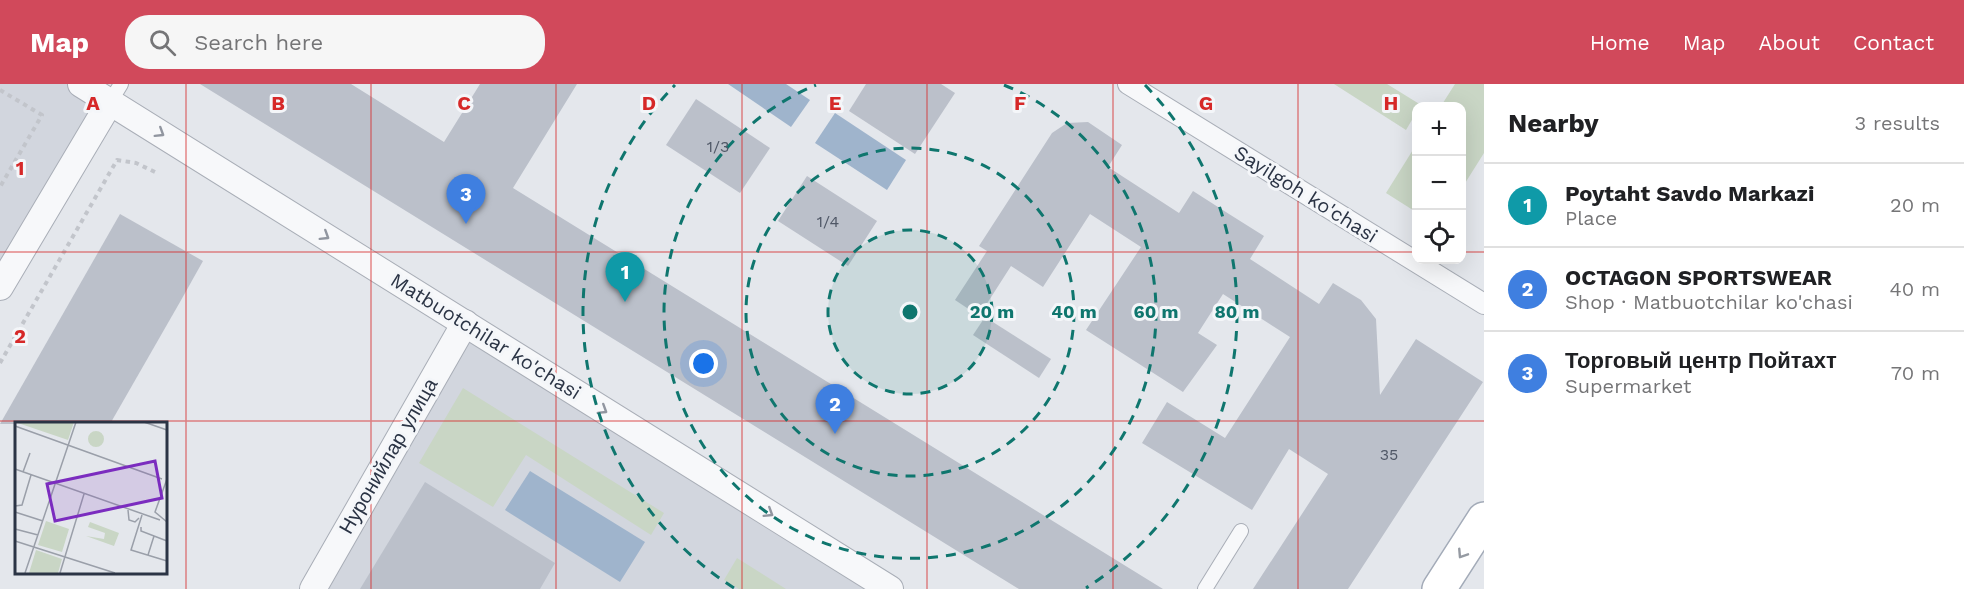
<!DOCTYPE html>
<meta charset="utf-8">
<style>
body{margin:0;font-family:"Work Sans",sans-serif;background:#f6f6f6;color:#202124}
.controls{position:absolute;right:18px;top:18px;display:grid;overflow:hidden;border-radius:12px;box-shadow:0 6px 24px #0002}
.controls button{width:54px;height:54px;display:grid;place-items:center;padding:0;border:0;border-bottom:2px solid #e0e0e0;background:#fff;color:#202124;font:30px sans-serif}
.you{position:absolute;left:704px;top:280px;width:21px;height:21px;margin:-15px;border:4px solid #fff;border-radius:50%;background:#1a73e8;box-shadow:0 0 0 9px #1a73e833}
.badge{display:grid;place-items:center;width:39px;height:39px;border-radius:50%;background:#d1495b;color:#fff;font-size:20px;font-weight:700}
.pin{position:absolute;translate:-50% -50px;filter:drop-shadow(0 2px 3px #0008)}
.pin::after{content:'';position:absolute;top:32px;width:21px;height:18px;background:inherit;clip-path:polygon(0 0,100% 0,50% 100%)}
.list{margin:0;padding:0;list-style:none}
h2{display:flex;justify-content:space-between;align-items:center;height:78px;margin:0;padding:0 24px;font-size:26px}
h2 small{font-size:20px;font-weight:400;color:#757577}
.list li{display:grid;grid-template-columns:39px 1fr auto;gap:18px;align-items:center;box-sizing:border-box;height:84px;padding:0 24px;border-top:2px solid #e0e0e0}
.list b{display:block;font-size:22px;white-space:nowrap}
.list p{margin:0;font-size:20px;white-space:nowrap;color:#757577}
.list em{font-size:20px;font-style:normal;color:#757577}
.icon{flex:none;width:33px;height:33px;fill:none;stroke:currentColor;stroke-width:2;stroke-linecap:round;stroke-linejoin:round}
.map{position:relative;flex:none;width:1484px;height:505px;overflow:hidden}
header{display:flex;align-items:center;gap:36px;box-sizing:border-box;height:84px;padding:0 30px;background:#d1495b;color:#fff}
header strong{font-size:28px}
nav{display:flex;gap:33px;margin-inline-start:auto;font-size:21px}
.search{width:420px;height:54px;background:#f6f6f6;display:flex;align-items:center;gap:15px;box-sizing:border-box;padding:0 21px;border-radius:24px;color:#757577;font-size:22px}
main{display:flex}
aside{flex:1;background:#fff}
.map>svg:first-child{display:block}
</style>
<header>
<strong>Map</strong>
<div class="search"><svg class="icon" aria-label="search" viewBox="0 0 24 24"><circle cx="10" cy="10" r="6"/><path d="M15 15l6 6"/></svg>Search here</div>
<nav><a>Home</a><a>Map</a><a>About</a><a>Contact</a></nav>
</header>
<main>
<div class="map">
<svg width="1484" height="505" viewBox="0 0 1484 505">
<rect width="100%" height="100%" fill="#e4e7ec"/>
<g fill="#d2d6de">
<path d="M 0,0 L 81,0 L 110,18 L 0,203 Z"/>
<path d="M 465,239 L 890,505 L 313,505 Z"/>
</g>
<g fill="#c9d6c5">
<path d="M 1334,0 L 1387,0 L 1421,21 L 1416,22 L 1416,29 L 1406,46 Z"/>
<path d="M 1455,0 L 1484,0 L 1484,69 L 1462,104 L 1462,22 L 1441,22 Z"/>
<path d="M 1416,61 L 1416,128 L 1386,109 Z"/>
<path d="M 463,304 L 664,429 L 651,451 L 526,371 L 493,423 L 419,379 Z"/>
<path d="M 737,474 L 786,505 L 739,505 L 724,496 Z"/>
</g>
<g fill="#9fb4cc">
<path d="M 728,0 L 786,0 L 810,16 L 791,43 Z"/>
<path d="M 835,29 L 906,76 L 887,106 L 815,59 Z"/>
<path d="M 530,387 L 645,458 L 620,498 L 505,426 Z"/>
</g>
<g fill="#bbc0ca">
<path d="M 200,0 L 351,0 L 444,58 L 480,0 L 577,0 L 513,104 L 1163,505 L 1019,505 Z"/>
<path d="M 866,0 L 941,0 L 955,9 L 915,70 L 849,27 Z"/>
<path d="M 696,15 L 770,64 L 740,109 L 666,61 Z"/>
<path d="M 1088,38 L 1122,61 L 1108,83 L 1179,129 L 1193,107 L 1229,130 L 1264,152 L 1250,175 L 1319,220 L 1333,199 L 1361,216 L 1376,235 L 1380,311 L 1416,255 L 1483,298 L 1348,505 L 1253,505 L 1328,390 L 1289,365 L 1252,426 L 1142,359 L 1167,318 L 1225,354 L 1290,253 L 1223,210 L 1198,249 L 1217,261 L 1183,308 L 1086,246 L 1141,163 L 1090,130 L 1043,203 L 1011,182 L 979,232 L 955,216 L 987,167 L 979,162 L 1052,49 L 1067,39 Z"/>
<path d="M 807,92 L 877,137 L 848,182 L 778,137 Z"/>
<path d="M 120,130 L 203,177 L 180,218 L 110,340 L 0,340 Z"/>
<path d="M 985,233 L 1051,275 L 1039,294 L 973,251 Z"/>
<path d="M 425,398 L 555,479 L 540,505 L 360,505 Z"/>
</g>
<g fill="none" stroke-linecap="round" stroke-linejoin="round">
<g stroke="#a9aeb7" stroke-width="16">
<g id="service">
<path d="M 110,18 L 121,0"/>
<path d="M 1205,505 L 1241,447"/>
</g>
</g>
<g stroke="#a9aeb7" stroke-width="22">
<path id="pedestrian" d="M 1128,0 L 1484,220"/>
</g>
<g stroke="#a9aeb7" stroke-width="28">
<g id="minor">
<path d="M 81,0 L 890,505"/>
<path d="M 0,203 L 110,18"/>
<path d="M 313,505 L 465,239"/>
</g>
</g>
<g stroke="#a3abb8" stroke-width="36">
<path id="primary" d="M 1439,505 L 1484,435"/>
</g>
<g stroke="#c2c5cb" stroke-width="4" stroke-dasharray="4.5 4.5" stroke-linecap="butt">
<path d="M 0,6 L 42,31 L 0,103"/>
<path d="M 0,279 L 117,76 L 136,79 L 155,88"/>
</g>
<use href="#service" stroke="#f7f8fa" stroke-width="14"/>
<use href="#pedestrian" stroke="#f7f8fa" stroke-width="20"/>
<use href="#minor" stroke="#f7f8fa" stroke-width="26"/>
<use href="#primary" stroke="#fff" stroke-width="33"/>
</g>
<defs><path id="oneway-chevron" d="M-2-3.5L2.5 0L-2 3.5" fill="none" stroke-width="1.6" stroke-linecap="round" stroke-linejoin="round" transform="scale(1.5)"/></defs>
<g stroke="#9196a0">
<use href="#oneway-chevron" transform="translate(160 49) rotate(32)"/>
<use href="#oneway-chevron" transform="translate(325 152) rotate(32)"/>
<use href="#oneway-chevron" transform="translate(603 326) rotate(32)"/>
<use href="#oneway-chevron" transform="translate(769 429) rotate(32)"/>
</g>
<use stroke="#959aa2" href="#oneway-chevron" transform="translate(1462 470) rotate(123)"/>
<path fill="none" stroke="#d62828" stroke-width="1.5" stroke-opacity="0.55" d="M 186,0 L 186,505M 371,0 L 371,505M 556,0 L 556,505M 742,0 L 742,505M 927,0 L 927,505M 1113,0 L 1113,505M 1298,0 L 1298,505M 0,168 L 1416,168M 1462,168 L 1484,168M 0,337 L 1484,337"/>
<circle cx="910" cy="228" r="82" fill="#0f766e" fill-opacity=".12"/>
<g fill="none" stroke="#0f766e" stroke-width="3" stroke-dasharray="10 8">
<circle cx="910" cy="228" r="82"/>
<circle cx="910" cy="228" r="164"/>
<path d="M1004 1A246 246 0 1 1 816 1"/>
<path d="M734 504A327 327 0 0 1 675 1M1145 1A327 327 0 0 1 1086 504"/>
</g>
<g text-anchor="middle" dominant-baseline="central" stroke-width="6" stroke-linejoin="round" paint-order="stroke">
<g font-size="16" fill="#4f5766">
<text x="718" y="62">1/3</text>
<text x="828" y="137">1/4</text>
<text x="1389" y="370">35</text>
</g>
<g font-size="20" fill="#2b3445" stroke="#f4f6f9">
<text transform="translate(1306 110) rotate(32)">Sayilgoh ko'chasi</text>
<text transform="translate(486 252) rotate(32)">Matbuotchilar ko'chasi</text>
<text transform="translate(388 372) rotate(-60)">Нуронийлар улица</text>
</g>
</g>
<g transform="translate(15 338)">
<rect width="152" height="152" fill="#e4e7ec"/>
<path d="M 0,0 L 59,0 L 53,18 ZM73 17a8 8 0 1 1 16 0a8 8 0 1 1-16 0ZM 31,99 L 54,107 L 47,130 L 23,123 ZM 75,100 L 104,111 L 99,124 L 71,114 L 89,117 L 90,111 L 73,105 ZM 21,128 L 47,137 L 43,151 L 14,151 Z" fill="#c9d6c5"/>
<path fill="none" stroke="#9a9fa9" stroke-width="1.5" d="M 129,0 L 152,8M 0,4 L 147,57M 0,47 L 145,98M 8,50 L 15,31M 152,57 L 140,90 L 152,100M 0,84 L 7,83 L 16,53M 113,88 L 114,98 L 120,100 L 124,96M 0,90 L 28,99M 127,93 L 116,128 L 152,139M 126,105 L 126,109 L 152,119M 0,107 L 23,113M 0,119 L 100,151M 133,133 L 139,114M 10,151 L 61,0M 45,151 L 69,72"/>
<path fill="#7b2cbf" fill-opacity="0.15" stroke="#7b2cbf" stroke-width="3" d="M 140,39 L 147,76 L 40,99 L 32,62 Z"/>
<rect width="152" height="152" fill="none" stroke="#2b3445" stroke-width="3"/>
</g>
<g font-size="20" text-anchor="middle" font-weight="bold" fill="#d62828" stroke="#f4f6f9" stroke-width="6" stroke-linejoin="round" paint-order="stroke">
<text x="93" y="26">A</text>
<text x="278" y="26">B</text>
<text x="464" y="26">C</text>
<text x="649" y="26">D</text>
<text x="835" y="26">E</text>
<text x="1020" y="26">F</text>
<text x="1206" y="26">G</text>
<text x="1391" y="26">H</text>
<text x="20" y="91">1</text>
<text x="20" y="259">2</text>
</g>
<circle cx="910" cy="228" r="9" fill="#0f766e" stroke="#f4f6f9" stroke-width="3"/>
<g font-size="18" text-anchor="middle" font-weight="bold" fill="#0f766e" stroke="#f4f6f9" stroke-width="6" stroke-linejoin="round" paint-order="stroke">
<text x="992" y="234">20 m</text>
<text x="1074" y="234">40 m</text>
<text x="1156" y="234">60 m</text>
<text x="1237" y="234">80 m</text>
</g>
</svg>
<div class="controls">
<button>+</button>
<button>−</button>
<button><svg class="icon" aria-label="locate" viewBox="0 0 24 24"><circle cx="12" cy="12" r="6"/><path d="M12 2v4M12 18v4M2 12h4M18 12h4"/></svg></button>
</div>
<div class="you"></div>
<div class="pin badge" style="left:625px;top:218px;background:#0f9aa8">1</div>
<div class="pin badge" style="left:835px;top:350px;background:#3f7fe0">2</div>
<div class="pin badge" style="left:466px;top:140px;background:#3f7fe0">3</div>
</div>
<aside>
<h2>Nearby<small>3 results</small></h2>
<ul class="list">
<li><span class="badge" style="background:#0f9aa8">1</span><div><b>Poytaht Savdo Markazi</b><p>Place</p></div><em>20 m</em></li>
<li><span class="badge" style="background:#3f7fe0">2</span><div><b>OCTAGON SPORTSWEAR</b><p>Shop · Matbuotchilar ko'chasi</p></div><em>40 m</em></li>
<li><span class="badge" style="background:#3f7fe0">3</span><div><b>Торговый центр Пойтахт</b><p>Supermarket</p></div><em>70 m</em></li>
</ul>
</aside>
</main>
